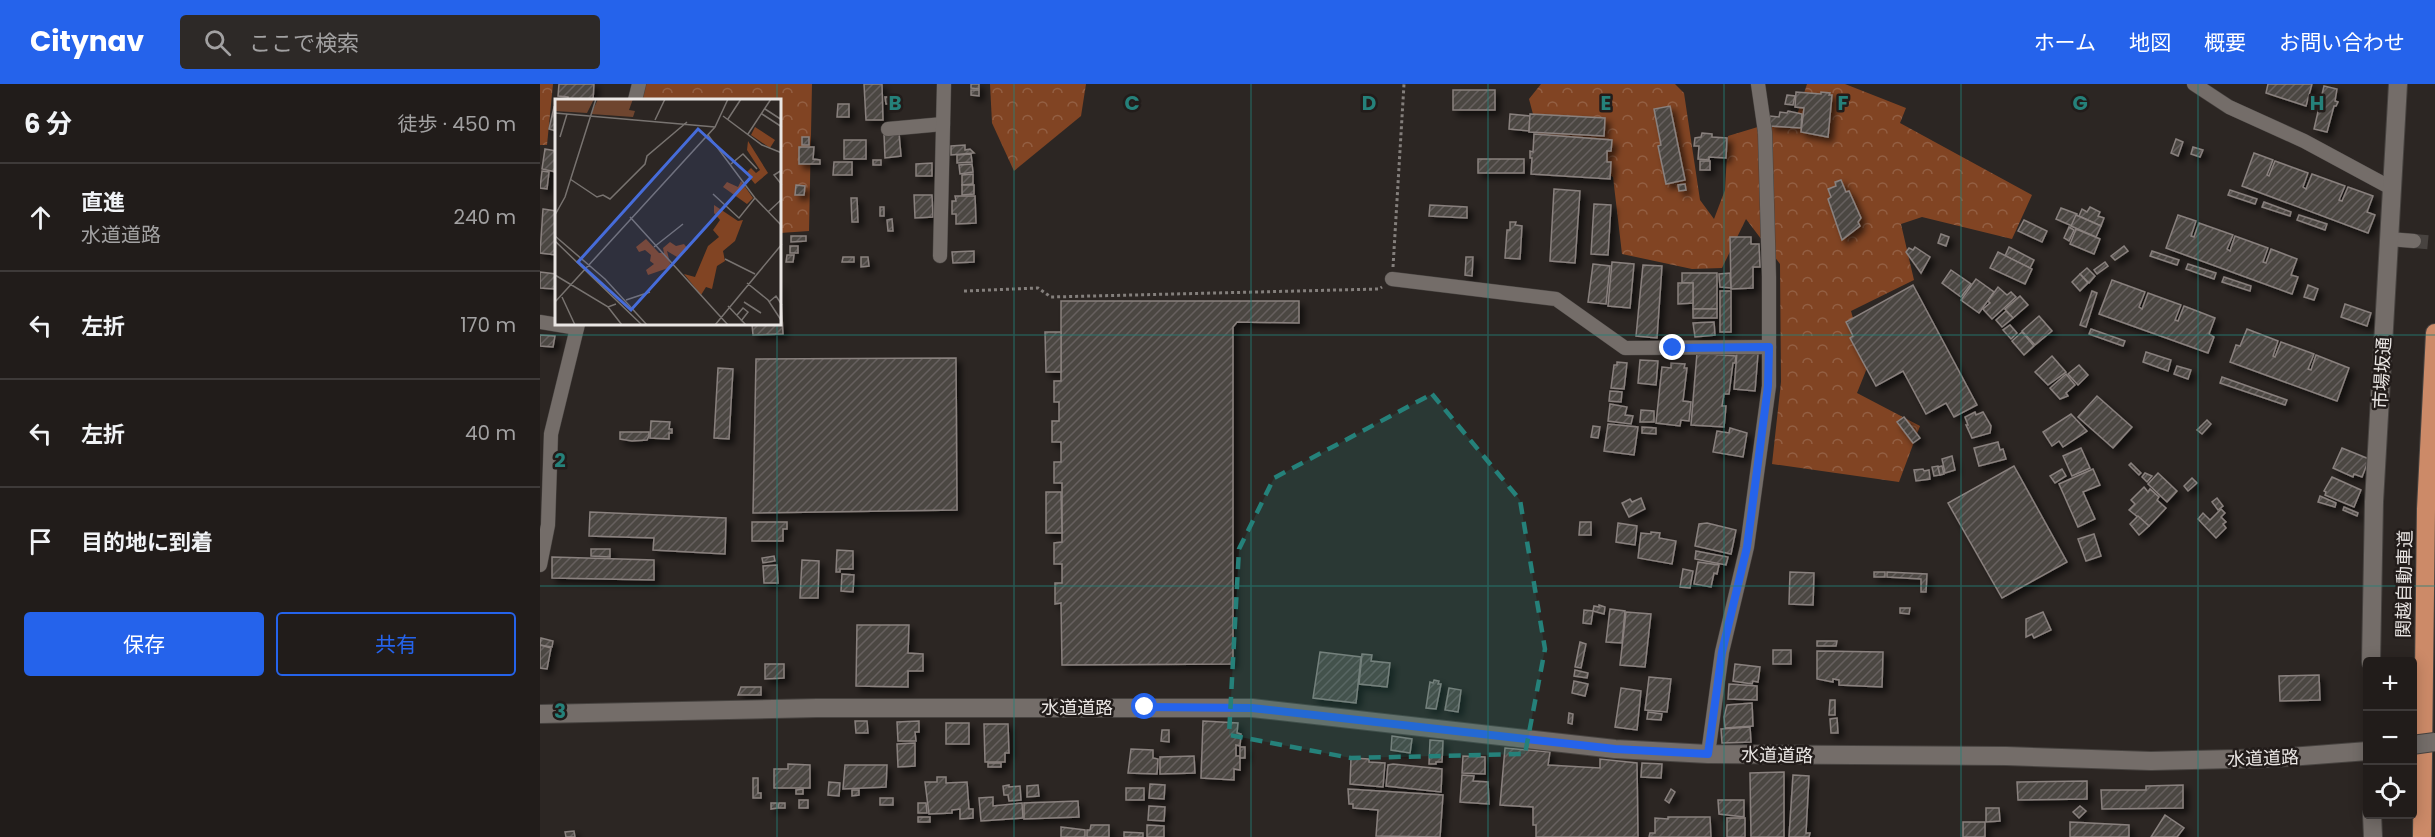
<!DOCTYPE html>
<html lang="ja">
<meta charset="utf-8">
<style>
body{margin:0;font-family:Poppins,"Noto Sans JP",sans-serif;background:#2d2927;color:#f1f3f6}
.controls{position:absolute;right:18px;bottom:18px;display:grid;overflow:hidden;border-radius:6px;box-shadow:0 3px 15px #0003}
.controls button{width:54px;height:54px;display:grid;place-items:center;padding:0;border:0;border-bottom:2px solid #3e3a39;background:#211c1a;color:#f1f3f6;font:30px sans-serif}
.stop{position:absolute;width:18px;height:18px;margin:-14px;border:4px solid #2563eb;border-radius:50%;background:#fff}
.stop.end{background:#2563eb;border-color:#fff;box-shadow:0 2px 6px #0008}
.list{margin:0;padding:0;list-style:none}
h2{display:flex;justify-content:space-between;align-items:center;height:78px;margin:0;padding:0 24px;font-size:26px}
h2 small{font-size:20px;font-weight:400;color:#a2a1a2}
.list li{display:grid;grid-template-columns:39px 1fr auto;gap:18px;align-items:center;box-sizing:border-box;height:108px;padding:0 24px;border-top:2px solid #3e3a39}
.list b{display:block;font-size:22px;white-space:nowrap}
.list p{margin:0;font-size:20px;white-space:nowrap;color:#a2a1a2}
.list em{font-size:20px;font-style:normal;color:#a2a1a2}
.actions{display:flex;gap:12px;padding:18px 24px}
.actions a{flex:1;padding:14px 0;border:2px solid #2563eb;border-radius:6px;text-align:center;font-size:21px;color:#2563eb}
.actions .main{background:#2563eb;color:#fff}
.icon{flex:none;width:33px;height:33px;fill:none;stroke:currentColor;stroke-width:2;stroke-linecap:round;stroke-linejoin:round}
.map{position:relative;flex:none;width:1895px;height:753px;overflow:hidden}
header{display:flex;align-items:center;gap:36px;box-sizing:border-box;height:84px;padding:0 30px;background:#2563eb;color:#fff}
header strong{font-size:28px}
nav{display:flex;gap:33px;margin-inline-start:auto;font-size:21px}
.search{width:420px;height:54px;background:#2d2927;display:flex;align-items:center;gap:15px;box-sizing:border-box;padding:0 21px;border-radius:6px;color:#a2a1a2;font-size:22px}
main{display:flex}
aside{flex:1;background:#211c1a}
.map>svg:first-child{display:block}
</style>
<header>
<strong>Citynav</strong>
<div class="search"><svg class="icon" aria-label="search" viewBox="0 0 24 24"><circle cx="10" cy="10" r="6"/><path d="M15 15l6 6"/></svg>ここで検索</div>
<nav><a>ホーム</a><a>地図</a><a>概要</a><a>お問い合わせ</a></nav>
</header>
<main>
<aside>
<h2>6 分<small>徒歩 · 450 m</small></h2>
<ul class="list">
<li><svg class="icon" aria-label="ahead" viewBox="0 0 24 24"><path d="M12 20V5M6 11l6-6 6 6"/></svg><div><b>直進</b><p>水道道路</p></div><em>240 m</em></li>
<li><svg class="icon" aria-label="left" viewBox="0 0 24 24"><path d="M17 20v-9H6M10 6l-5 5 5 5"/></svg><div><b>左折</b></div><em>170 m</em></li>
<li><svg class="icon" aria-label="left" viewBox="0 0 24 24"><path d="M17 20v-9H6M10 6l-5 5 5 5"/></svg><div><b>左折</b></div><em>40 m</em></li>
<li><svg class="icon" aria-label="arrive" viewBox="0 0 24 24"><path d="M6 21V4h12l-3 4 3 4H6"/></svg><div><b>目的地に到着</b></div></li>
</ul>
<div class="actions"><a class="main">保存</a><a>共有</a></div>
</aside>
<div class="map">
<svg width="1895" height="753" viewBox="0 0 1895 753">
<defs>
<pattern id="forest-crowns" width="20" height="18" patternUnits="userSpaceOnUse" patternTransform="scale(1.5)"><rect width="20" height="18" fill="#814423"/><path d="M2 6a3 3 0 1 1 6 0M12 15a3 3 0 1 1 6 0" fill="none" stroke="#935f43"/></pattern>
<pattern id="building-hatch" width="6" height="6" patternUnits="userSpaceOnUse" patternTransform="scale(1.5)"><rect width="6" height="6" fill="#4c4643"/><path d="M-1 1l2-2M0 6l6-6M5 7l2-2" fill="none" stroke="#66615e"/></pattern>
<filter id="shadow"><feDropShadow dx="4.5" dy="4.5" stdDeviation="3" flood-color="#0009"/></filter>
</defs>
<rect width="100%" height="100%" fill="#2c2623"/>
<g fill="url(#forest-crowns)">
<path d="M 0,0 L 13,0 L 7,61 L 0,61 Z"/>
<path d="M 105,0 L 272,0 L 269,147 L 240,149 L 240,16 L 102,16 Z"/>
<path d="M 450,0 L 546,0 L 541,32 L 474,87 L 452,39 Z"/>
<path d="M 1001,0 L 1135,0 L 1144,9 L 1160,116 L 1174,135 L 1185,106 L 1188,52 L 1257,31 L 1267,0 L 1305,0 L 1366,24 L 1360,39 L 1492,111 L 1472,155 L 1382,133 L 1361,140 L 1374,196 L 1311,227 L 1327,284 L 1317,309 L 1380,342 L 1359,398 L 1232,380 L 1241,298 L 1240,180 L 1206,135 L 1182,184 L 1152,185 L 1082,170 L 1073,93 L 999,53 L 989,15 Z"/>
</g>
<g fill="url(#building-hatch)" stroke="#89817e" stroke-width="1.5" filter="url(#shadow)">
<path d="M 19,0 L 54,0 L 53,16 L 28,16 L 28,13 L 18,12 Z"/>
<path d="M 324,0 L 342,0 L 343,36 L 326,36 Z"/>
<path d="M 431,0 L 439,0 L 439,5 L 431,4 Z"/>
<path d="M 1728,0 L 1772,0 L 1766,22 L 1726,9 Z"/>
<path d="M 1784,2 L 1797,5 L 1795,17 L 1798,18 L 1796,22 L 1794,22 L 1787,48 L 1774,45 Z"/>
<path d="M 431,6 L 439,6 L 439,12 L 431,11 Z"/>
<rect x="913" y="6" width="42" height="20"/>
<path d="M 1256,8 L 1281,10 L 1281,8 L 1290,9 L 1289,11 L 1292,11 L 1288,53 L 1261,48 L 1264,24 L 1255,23 Z"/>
<path d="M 1247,11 L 1255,12 L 1253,21 L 1245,20 Z"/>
<path d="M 345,13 L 352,13 L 352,20 L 346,20 Z"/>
<path d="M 298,20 L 309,20 L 309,33 L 297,33 Z"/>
<path d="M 1130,22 L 1145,96 L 1126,100 L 1118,62 L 1121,61 L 1114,25 Z"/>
<path d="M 14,23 L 16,24 L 16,47 L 9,45 Z"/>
<path d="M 1248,27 L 1262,30 L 1261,44 L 1230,42 L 1230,32 L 1239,33 L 1240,28 L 1247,29 Z"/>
<path d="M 970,30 L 990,32 L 989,47 L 969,45 Z"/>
<path d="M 990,30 L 1065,34 L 1064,52 L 989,48 Z"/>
<path d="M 359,49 L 361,72 L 345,74 L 344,50 Z"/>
<path d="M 1162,49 L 1172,50 L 1172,53 L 1187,54 L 1186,74 L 1169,73 L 1169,76 L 1158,75 L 1159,62 L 1154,62 L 1155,54 L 1161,53 Z"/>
<path d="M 994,50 L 1072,56 L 1071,67 L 1067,67 L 1067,78 L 1071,78 L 1070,95 L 991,90 L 992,74 L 990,74 L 990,67 L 993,68 Z"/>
<rect x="262" y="53" width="7" height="8"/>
<path d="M 1636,55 L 1643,58 L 1638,72 L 1631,69 Z"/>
<rect x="304" y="56" width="22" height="19"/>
<path d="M 425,61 L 425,66 L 430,65 L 434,69 L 411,71 L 411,62 Z"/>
<path d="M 259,63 L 274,63 L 273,75 L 280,76 L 280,80 L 259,80 Z"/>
<path d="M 1653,63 L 1663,66 L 1660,73 L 1651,70 Z"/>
<path d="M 5,65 L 16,67 L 16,88 L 2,85 Z"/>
<path d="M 1714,69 L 1733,76 L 1727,91 L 1729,92 L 1735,77 L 1768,89 L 1763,103 L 1766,105 L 1772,90 L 1805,102 L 1799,116 L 1802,117 L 1808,103 L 1833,112 L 1827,128 L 1835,131 L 1828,149 L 1702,102 Z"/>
<path d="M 431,70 L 432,78 L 417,79 L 417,71 Z"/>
<rect x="938" y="75" width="46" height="14"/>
<rect x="333" y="76" width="8" height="5"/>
<rect x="1160" y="77" width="10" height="9"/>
<path d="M 294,78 L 312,78 L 312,91 L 293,91 Z"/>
<path d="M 392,79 L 392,92 L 376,92 L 376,80 Z"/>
<path d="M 432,80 L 433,88 L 420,90 L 419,81 Z"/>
<path d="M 2,87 L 9,88 L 7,105 L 0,104 Z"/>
<path d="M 433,90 L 433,100 L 422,101 L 422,91 Z"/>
<path d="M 1301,96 L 1306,108 L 1309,107 L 1321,134 L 1318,138 L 1320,142 L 1302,156 L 1288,115 L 1291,113 L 1288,105 L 1296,102 L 1295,98 Z"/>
<path d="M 1145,100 L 1146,106 L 1139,107 L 1138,101 Z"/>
<path d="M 256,101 L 265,102 L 264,111 L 255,111 Z"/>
<path d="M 422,101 L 434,101 L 434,110 L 422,111 Z"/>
<path d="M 1014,105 L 1040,107 L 1035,179 L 1010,177 Z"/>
<path d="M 1690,106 L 1717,115 L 1715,120 L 1688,111 Z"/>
<path d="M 374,111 L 392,111 L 393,133 L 375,134 Z"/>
<path d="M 415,112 L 435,112 L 436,139 L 416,140 L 416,130 L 412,130 L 412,117 L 416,117 Z"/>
<path d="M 311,114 L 317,114 L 318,138 L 312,138 Z"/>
<path d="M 1724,118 L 1751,128 L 1750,132 L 1722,123 Z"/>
<path d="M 1054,120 L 1071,121 L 1068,171 L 1051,170 Z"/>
<path d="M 890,121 L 927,123 L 927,134 L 889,132 Z"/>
<rect x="340" y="123" width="4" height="9"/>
<path d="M 1550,123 L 1560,128 L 1558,132 L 1564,134 L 1561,142 L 1539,132 L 1542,125 L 1547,128 Z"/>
<path d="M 1521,124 L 1537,130 L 1532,142 L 1516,135 Z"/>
<path d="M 3,125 L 16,127 L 16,171 L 0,169 Z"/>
<path d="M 1536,131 L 1561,142 L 1556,153 L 1531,142 Z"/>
<path d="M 1638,131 L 1656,137 L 1651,152 L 1654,153 L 1659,139 L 1693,151 L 1687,165 L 1690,167 L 1695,152 L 1728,164 L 1723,178 L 1726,179 L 1731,165 L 1757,175 L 1751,191 L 1758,193 L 1752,210 L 1626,164 Z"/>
<path d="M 1759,131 L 1787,140 L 1785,146 L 1757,136 Z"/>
<path d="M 352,135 L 353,147 L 348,147 L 347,136 Z"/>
<path d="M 1484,136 L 1507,147 L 1502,158 L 1478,147 Z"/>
<path d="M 970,138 L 976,138 L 975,141 L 982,142 L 980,175 L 965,174 L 967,146 L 970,146 Z"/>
<path d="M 1529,143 L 1534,146 L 1529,157 L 1524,154 Z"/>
<path d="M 1536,145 L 1560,155 L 1554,170 L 1530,160 Z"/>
<path d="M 1401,150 L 1409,153 L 1406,162 L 1398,159 Z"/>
<path d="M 251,152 L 266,152 L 266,157 L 251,158 Z"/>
<path d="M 1190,153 L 1211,153 L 1211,160 L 1219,160 L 1220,183 L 1213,183 L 1213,204 L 1191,205 Z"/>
<rect x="250" y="162" width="8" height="7"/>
<path d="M 1584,162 L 1588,167 L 1575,176 L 1571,172 Z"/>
<path d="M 1375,163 L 1390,173 L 1381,189 L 1366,168 L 1369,164 L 1373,166 Z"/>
<path d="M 1469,163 L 1494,176 L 1490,184 L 1465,172 Z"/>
<path d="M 434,167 L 434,178 L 413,179 L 412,168 Z"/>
<path d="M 1612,167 L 1639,176 L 1637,181 L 1610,172 Z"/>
<path d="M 1458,168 L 1492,185 L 1485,200 L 1450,184 Z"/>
<path d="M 247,171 L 254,171 L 253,178 L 246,178 Z"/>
<path d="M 303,173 L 314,173 L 314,178 L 302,178 Z"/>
<path d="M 321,173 L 328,173 L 329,182 L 321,183 Z"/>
<path d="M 926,173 L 933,173 L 932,192 L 925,191 Z"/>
<path d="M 1072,178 L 1094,180 L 1090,224 L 1068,222 Z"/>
<path d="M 1565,178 L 1568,182 L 1557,190 L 1554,186 Z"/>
<path d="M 1053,180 L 1070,182 L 1066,220 L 1048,218 Z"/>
<path d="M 1648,180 L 1676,189 L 1674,195 L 1646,185 Z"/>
<path d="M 1103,181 L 1122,182 L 1117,254 L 1096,252 Z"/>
<path d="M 1547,184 L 1555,192 L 1549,199 L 1540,190 Z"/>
<path d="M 1411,186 L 1431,200 L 1421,213 L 1402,199 Z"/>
<path d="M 0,188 L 16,190 L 15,205 L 0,204 Z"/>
<path d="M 1142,189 L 1177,189 L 1177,225 L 1153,225 L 1153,199 L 1142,199 Z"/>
<path d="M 1190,189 L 1191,204 L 1180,203 L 1179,190 Z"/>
<path d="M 1540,190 L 1548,199 L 1540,207 L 1532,198 Z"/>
<path d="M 1684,193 L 1711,202 L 1710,207 L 1682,198 Z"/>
<path d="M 1436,195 L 1454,208 L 1439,229 L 1421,216 Z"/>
<path d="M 1572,196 L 1605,208 L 1599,223 L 1602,225 L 1608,209 L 1641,221 L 1635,236 L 1638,237 L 1644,222 L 1675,234 L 1669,250 L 1674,253 L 1668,269 L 1559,230 Z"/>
<path d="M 240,198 L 243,250 L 213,251 L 212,240 L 240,240 Z"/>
<path d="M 1138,199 L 1153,199 L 1153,219 L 1138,220 Z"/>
<path d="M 1373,201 L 1437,321 L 1414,333 L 1406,319 L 1386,330 L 1363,287 L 1336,302 L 1310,254 L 1313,252 L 1306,238 Z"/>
<path d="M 1768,201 L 1778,205 L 1774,216 L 1764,213 Z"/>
<path d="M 1458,203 L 1467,211 L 1471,208 L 1476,213 L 1452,235 L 1443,225 L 1450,219 L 1448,217 Z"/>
<rect x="1180" y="207" width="11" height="41"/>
<path d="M 1552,207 L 1557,209 L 1546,243 L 1540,241 Z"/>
<path d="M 1480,212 L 1488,221 L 1473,234 L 1465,225 Z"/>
<path d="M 521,217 L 759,217 L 759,239 L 697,238 L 693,243 L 693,580 L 522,581 L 521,519 L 515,520 L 515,499 L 522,499 L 522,480 L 514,480 L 514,459 L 522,458 L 522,399 L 514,399 L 514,378 L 521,378 L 521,358 L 512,358 L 512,337 L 519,337 L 519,318 L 514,318 L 514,297 L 521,297 Z"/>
<path d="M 1805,220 L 1831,229 L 1827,242 L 1801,233 Z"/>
<rect x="1153" y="225" width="24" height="9"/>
<path d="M 1466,227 L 1473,234 L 1462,243 L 1456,236 Z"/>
<path d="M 1499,232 L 1512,247 L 1495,261 L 1482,247 Z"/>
<path d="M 1174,238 L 1175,251 L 1155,253 L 1153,239 Z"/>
<path d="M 1470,241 L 1477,249 L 1471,255 L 1463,246 Z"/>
<path d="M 1551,245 L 1585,257 L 1583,262 L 1549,250 Z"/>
<path d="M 1707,245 L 1738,257 L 1733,272 L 1735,273 L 1741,258 L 1774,270 L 1768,285 L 1771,286 L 1776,271 L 1809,284 L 1797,317 L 1690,278 L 1696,261 L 1700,262 Z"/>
<path d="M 505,248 L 521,248 L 521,288 L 506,288 Z"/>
<path d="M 1482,248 L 1494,262 L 1484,271 L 1472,257 Z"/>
<path d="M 0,251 L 15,252 L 13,263 L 0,262 Z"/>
<path d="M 1197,268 L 1218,270 L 1215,307 L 1194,305 Z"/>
<path d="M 1606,268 L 1631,276 L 1628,287 L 1603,278 Z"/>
<path d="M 1157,269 L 1196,272 L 1195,279 L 1193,279 L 1189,310 L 1184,310 L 1182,322 L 1186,322 L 1184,343 L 1151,341 Z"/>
<path d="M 1512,272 L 1526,288 L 1508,301 L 1495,288 Z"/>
<path d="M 416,274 L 417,426 L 213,429 L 216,275 Z"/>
<path d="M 1100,276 L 1118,277 L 1116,301 L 1098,299 Z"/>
<path d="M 1077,278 L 1087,279 L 1084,305 L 1071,304 L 1074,281 L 1077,281 Z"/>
<path d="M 1131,279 L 1145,280 L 1144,284 L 1147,284 L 1143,317 L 1151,318 L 1149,337 L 1141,336 L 1140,342 L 1116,339 L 1122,283 L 1131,284 Z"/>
<path d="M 1539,281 L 1548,291 L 1538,301 L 1528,290 Z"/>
<path d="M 1637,282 L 1651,286 L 1648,295 L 1634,290 Z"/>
<path d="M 178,284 L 193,285 L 189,355 L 174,354 Z"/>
<path d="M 1526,290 L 1535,301 L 1526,309 L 1528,312 L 1520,315 L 1510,304 Z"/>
<path d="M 1682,293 L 1747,316 L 1745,321 L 1680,299 Z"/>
<path d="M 1070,307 L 1082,308 L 1081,318 L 1069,317 Z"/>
<path d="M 1557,312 L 1592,343 L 1573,364 L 1538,333 Z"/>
<path d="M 1070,320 L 1087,323 L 1085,331 L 1093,332 L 1091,340 L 1068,337 Z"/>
<path d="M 1101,326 L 1114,327 L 1114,338 L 1100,338 Z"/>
<path d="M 1435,328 L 1436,331 L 1443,328 L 1451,342 L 1450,349 L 1432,354 L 1426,341 L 1428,341 L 1425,333 Z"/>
<path d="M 1531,330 L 1547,347 L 1523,363 L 1519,357 L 1512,362 L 1503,348 Z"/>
<path d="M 1364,333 L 1380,354 L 1373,359 L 1357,338 Z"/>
<path d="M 1667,336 L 1671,340 L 1662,350 L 1657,346 Z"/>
<path d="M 111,337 L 130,338 L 129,345 L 132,345 L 132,349 L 129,349 L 129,355 L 110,354 Z"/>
<path d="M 1068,340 L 1098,343 L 1094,371 L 1064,367 Z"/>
<path d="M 1053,342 L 1060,343 L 1058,354 L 1051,353 Z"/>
<path d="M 1102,343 L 1116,344 L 1116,350 L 1102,349 Z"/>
<path d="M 1190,344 L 1207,349 L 1203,373 L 1173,368 L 1177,347 L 1189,349 Z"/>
<path d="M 80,348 L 109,348 L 109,352 L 107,356 L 92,357 L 80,355 Z"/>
<path d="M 1458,358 L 1460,366 L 1463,365 L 1466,375 L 1439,382 L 1434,364 Z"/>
<path d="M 1541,364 L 1550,384 L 1532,392 L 1523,372 Z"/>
<path d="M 1802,364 L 1829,375 L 1822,393 L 1814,390 L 1813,393 L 1793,384 Z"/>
<path d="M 1412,372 L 1415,386 L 1405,389 L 1402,375 Z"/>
<path d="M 1591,379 L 1601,389 L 1599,391 L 1589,381 Z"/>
<path d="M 1398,382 L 1400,391 L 1394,392 L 1392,383 Z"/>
<path d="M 1402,382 L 1404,390 L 1400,391 L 1398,383 Z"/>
<path d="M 1474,382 L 1527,478 L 1462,514 L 1408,419 Z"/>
<path d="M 1383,385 L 1384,387 L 1389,386 L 1390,395 L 1376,397 L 1374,386 Z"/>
<path d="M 1522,385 L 1526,392 L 1515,399 L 1510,392 Z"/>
<path d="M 1553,385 L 1560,401 L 1543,408 L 1555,435 L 1538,443 L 1519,400 Z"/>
<path d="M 1605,389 L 1612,392 L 1607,398 L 1602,393 Z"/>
<path d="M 1618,389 L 1637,407 L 1627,418 L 1608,400 Z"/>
<path d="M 1792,393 L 1821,406 L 1814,423 L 1785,411 L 1786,408 L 1784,407 Z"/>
<path d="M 1652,394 L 1657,399 L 1648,407 L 1644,402 Z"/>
<path d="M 1604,403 L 1608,408 L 1610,405 L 1619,413 L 1617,416 L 1626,424 L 1609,442 L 1589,426 L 1595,420 L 1591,416 Z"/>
<path d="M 506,408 L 521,408 L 522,449 L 506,449 Z"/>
<path d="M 1780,412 L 1796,419 L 1795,423 L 1778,418 Z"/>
<path d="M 1101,414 L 1105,425 L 1089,433 L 1082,419 L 1090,415 L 1092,418 Z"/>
<path d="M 1677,414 L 1683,422 L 1678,426 L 1672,418 Z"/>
<path d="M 1804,423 L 1818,429 L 1817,432 L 1803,426 Z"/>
<path d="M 1681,425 L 1685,429 L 1681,433 L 1686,438 L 1683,440 L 1686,444 L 1676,454 L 1658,435 L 1663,429 L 1670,436 Z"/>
<path d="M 50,428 L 186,434 L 185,470 L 113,466 L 114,454 L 49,452 Z"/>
<path d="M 1598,432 L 1609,442 L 1599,451 L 1590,440 Z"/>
<path d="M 212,438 L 247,438 L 247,445 L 243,445 L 243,457 L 212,457 Z"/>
<path d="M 1040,438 L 1051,438 L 1051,451 L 1039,451 Z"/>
<path d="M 1078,439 L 1097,442 L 1095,461 L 1076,458 Z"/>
<path d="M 1167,439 L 1196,446 L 1191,470 L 1155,462 L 1159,440 Z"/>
<path d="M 1111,448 L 1120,449 L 1119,454 L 1136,457 L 1132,480 L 1098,474 L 1101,449 L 1111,450 Z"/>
<path d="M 1554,450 L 1561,472 L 1546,477 L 1538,455 Z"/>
<path d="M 51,465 L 70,465 L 70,473 L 51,472 Z"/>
<path d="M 297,466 L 313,467 L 313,485 L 300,485 L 300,488 L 296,488 Z"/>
<path d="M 1156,467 L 1188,473 L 1186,481 L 1155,475 Z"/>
<path d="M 234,472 L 235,477 L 223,479 L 222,474 Z"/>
<path d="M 12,473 L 114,476 L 114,496 L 12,494 Z"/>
<path d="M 262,476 L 279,477 L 278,514 L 260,514 Z"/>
<path d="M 1158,478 L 1179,481 L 1177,490 L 1174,489 L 1171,503 L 1154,500 Z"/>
<path d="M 237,481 L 238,499 L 224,499 L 223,482 Z"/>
<path d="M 1143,485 L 1153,487 L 1150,504 L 1140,503 Z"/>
<path d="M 1250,488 L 1274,489 L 1273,521 L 1249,520 Z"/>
<rect x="1334" y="488" width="11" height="5"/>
<path d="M 1347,488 L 1387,490 L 1386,508 L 1381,508 L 1381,495 L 1347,493 Z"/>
<path d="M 302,490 L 314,491 L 313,508 L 301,507 Z"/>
<path d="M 1059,521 L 1065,523 L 1064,530 L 1053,527 L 1054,522 L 1059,523 Z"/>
<path d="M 1360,524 L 1370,524 L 1369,530 L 1360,529 Z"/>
<path d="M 1070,525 L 1085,527 L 1082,559 L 1066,558 Z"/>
<path d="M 1044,526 L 1053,527 L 1051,540 L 1043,539 Z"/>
<path d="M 1086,528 L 1111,530 L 1105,583 L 1080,581 Z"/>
<path d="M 1503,528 L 1511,546 L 1494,554 L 1492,550 L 1486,553 L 1486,535 Z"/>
<path d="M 317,541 L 369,541 L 368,569 L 383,570 L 383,587 L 368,587 L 368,603 L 316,602 Z"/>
<path d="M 1,554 L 13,557 L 12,563 L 0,561 Z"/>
<path d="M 1277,557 L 1297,557 L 1296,562 L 1277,562 Z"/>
<path d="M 1040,558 L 1046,560 L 1041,584 L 1035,583 Z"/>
<path d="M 0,561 L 11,564 L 7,585 L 0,584 Z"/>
<rect x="1233" y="566" width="18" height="14"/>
<path d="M 1277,567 L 1343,568 L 1342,603 L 1299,601 L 1299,596 L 1293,595 L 1293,598 L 1277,595 Z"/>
<path d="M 780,568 L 821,573 L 816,619 L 773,614 Z"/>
<path d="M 822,570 L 832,571 L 831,577 L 850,579 L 847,603 L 819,600 Z"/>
<path d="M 225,580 L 244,580 L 244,594 L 225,595 Z"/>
<path d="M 1195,580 L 1220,583 L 1218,598 L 1213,597 L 1212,600 L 1193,597 Z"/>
<path d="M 1035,586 L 1048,589 L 1047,594 L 1034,592 Z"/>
<path d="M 1779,591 L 1780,616 L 1740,617 L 1739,592 Z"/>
<path d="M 1109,593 L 1131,595 L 1127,628 L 1105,626 Z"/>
<path d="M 894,596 L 899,597 L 898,600 L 901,600 L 896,625 L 886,624 L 890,598 L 893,599 Z"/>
<path d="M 1034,597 L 1048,600 L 1045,612 L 1032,609 Z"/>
<path d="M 1189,600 L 1217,602 L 1217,616 L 1188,615 Z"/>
<path d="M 201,603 L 221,603 L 221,611 L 198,611 Z"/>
<path d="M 909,604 L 921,606 L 918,628 L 905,626 Z"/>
<path d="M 1081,604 L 1101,607 L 1097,646 L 1075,643 Z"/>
<path d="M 1290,616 L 1295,616 L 1295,631 L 1289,631 Z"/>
<path d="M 1212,619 L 1213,642 L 1185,644 L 1184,633 L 1187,621 Z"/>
<path d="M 1108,628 L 1122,630 L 1121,636 L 1107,635 Z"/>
<path d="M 1029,629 L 1033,630 L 1032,640 L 1028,639 Z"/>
<path d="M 1297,634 L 1298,649 L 1291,649 L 1290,635 Z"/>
<path d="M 315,637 L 327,637 L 328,649 L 316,649 Z"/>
<path d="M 379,637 L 379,648 L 375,648 L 376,657 L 358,657 L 357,638 Z"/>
<path d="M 663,637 L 698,639 L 697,649 L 701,650 L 700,662 L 696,661 L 696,672 L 700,672 L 700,686 L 694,685 L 694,696 L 661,694 Z"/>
<rect x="406" y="639" width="23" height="21"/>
<path d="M 444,640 L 468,640 L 469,669 L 465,669 L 465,678 L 445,678 Z"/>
<path d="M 1210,643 L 1211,658 L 1182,659 L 1181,645 Z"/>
<path d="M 622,646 L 629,646 L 629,658 L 621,657 Z"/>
<path d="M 852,652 L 872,655 L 870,669 L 851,666 Z"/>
<path d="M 890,656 L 903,657 L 902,678 L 896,678 L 896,680 L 889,680 Z"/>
<path d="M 375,659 L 375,682 L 358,683 L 357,660 Z"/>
<rect x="700" y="663" width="5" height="11"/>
<path d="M 965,664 L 1010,668 L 1008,681 L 1060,684 L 1060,675 L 1097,679 L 1098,753 L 996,753 L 996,741 L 993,741 L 993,723 L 960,721 Z"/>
<path d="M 591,665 L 613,666 L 613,674 L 618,675 L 617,690 L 588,689 Z"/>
<path d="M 654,672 L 655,689 L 620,690 L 620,673 Z"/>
<path d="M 923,672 L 945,673 L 945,690 L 922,689 Z"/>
<path d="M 811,674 L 829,675 L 829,678 L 845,679 L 843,703 L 810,700 Z"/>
<rect x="448" y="679" width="13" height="4"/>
<path d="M 1102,679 L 1122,680 L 1121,694 L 1101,693 Z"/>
<path d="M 248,680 L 270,681 L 270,704 L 234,704 L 234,685 L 248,685 Z"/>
<path d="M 853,680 L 902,685 L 901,708 L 846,702 L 848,681 Z"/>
<path d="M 305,681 L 347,681 L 346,703 L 303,705 Z"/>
<path d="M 1244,688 L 1244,753 L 1211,753 L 1210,689 Z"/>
<path d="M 922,691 L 934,692 L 933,697 L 948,698 L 949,720 L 920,718 Z"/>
<path d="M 1253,691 L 1269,692 L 1266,749 L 1270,749 L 1269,753 L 1249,753 Z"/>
<path d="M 397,693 L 406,693 L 406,699 L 427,698 L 429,725 L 433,725 L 433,734 L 420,735 L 420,725 L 412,726 L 412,729 L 389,730 L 385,698 L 397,698 Z"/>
<path d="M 213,694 L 218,694 L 218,709 L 221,709 L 221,714 L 213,714 Z"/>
<path d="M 1547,697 L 1547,715 L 1478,716 L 1477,698 Z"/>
<path d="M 289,698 L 300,699 L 299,712 L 288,711 Z"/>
<path d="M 610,700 L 625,701 L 624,715 L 609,714 Z"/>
<path d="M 469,701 L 469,703 L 480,702 L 481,716 L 469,717 L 468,711 L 464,711 L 463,702 Z"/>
<path d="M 498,701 L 499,712 L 487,713 L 487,702 Z"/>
<path d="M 1643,701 L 1643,724 L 1562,725 L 1561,706 L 1606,706 L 1606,702 Z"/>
<rect x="586" y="704" width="18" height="12"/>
<path d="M 263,705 L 263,710 L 256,710 L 256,706 Z"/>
<path d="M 808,705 L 903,711 L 900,753 L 836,752 L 838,726 L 813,724 L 813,720 L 809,720 Z"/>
<path d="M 1131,705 L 1135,708 L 1129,719 L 1125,716 Z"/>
<path d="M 312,706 L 319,706 L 319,711 L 312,712 Z"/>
<path d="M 453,713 L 453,722 L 482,719 L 483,734 L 441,737 L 439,714 Z"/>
<rect x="340" y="714" width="13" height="7"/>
<rect x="259" y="716" width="9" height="8"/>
<path d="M 1178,716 L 1204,716 L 1204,733 L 1179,730 Z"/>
<path d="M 538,717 L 539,733 L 484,735 L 484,719 Z"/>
<path d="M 231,719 L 237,719 L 237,724 L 231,725 Z"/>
<path d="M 239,719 L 245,719 L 245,724 L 238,724 Z"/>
<path d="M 378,719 L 386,719 L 387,729 L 378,729 Z"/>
<path d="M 609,722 L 625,723 L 624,737 L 608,736 Z"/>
<path d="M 1540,722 L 1546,727 L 1539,734 L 1533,728 Z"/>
<path d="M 1446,724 L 1459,724 L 1460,737 L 1446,738 Z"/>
<path d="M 1625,731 L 1644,744 L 1637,753 L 1611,753 Z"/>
<rect x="378" y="733" width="12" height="5"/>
<path d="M 1128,733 L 1170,733 L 1171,753 L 1109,753 L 1110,749 L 1115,749 L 1115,734 L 1128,735 Z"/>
<rect x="1187" y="734" width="18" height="19"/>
<rect x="1423" y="738" width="22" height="15"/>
<path d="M 1530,738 L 1589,741 L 1589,753 L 1530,753 Z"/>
<path d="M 551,741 L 569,741 L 569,753 L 547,753 L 547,746 L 550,746 Z"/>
<path d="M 607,741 L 624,742 L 624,753 L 607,753 Z"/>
<path d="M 521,743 L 545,746 L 545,753 L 521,753 Z"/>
<path d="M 34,747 L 35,753 L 26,753 L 25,748 Z"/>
<path d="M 584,748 L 603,749 L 603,753 L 584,753 Z"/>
</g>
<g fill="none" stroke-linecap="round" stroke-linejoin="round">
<path stroke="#484340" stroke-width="14" stroke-dasharray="14 7" stroke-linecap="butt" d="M 1874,157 L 1895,159"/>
<g stroke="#474340" stroke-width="15">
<g id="street">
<path d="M 1654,0 L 1689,23 L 1764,57 L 1853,105"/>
<path d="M 95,16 L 99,0"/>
<path d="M 348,45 L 403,40"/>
<path d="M 1849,155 L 1874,157"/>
<path d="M 400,172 L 404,0"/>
<path d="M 852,195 L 1016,215 L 1085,264 L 1229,263"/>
<path d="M 0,238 L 37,244"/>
<path d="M 0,481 L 8,441 L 11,350 L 38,240"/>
<path d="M 1168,670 L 1182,568 L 1207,463 L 1229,302 L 1229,193 L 1225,48 L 1218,0"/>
</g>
</g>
<g stroke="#474340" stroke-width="20">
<g id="secondary">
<path d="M 1831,578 L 1834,418 L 1858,0"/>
<path d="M 0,630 L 277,624 L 712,624 L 1075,665 L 1168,670 L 1466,672 L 1611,677 L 1735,674 L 1828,667"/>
<path d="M 1832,730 L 1833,753"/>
</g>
</g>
<g stroke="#474340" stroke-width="20">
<path id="highway" d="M 1882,753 L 1886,425 L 1895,249"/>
</g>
<g stroke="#847f7c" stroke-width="3" stroke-dasharray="3 3" stroke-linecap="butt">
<path d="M 853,183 L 864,0"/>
<path d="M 424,207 L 498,204 L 511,213 L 839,205 L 842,203"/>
</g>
<use href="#street" stroke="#746d69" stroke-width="14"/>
<use href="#secondary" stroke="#746d69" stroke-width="18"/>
<use href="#highway" stroke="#cc8a68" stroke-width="18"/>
<g stroke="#474340" stroke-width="20" stroke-linecap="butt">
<path id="secondary-bridge" d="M 1872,661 L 1895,658"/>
</g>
<use href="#secondary-bridge" stroke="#746d69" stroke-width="18"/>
</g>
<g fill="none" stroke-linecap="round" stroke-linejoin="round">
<path stroke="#2563eb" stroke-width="8" d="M 605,623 L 712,624 L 1075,665 L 1168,670 L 1182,568 L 1207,463 L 1228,302 L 1229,263 L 1133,264"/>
</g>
<path fill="#25817a" fill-opacity="0.2" stroke="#25817a" stroke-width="4.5" stroke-dasharray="12 8" stroke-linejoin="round" d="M 892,310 L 980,416 L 1005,565 L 985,670 L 811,674 L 689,651 L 699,465 L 734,394 Z"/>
<path fill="none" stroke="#25817a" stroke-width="1.5" stroke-opacity="0.55" d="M 237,0 L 237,16M 474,0 L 474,753M 711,0 L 711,753M 948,0 L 948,753M 1184,0 L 1184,753M 1421,0 L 1421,753M 1658,0 L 1658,753M 237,240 L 237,753M 0,251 L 1895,251M 0,502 L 1895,502"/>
<g text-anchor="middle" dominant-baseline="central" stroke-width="5" stroke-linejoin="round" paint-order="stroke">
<g font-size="18" fill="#eae6e4" stroke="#221c1a">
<text transform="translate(1842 289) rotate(-87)">市場坂通</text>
<text transform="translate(1864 500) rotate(-89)">関越自動車道</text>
<text x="537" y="623">水道道路</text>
<text transform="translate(1237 671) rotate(1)">水道道路</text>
<text transform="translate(1723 674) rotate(-2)">水道道路</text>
</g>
</g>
<g transform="translate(15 15)">
<rect width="226" height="226" fill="#2c2623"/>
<path d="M 200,28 L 220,41 L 215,49 L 196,36 ZM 193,42 L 213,74 L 200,85 L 191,74 L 196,69 L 201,74 L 205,71 L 192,51 ZM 186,82 L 198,99 L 192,105 L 168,88 L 172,83 L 183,88 ZM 159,106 L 183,122 L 188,121 L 180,142 L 168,152 L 170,162 L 162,167 L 157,190 L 151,188 L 146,196 L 129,175 L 140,178 L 153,147 L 164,138 L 158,131 L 165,121 L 159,114 ZM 91,140 L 104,154 L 109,154 L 108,149 L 115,143 L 121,147 L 129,145 L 133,150 L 122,158 L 112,152 L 116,168 L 93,176 L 91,171 L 99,165 L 95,162 L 96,156 L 90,151 L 84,153 L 81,148 Z" fill="#814423"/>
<path d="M 0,0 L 39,0 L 32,14 L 0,12 ZM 43,0 L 78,0 L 74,11 L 80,12 L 78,18 L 36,15 Z" fill="#6f452f"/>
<path fill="none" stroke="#787370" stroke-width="1.5" d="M 210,10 L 227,21M 0,14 L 160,28M 207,15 L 227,28M 168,17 L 207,46 L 227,54M 173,20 L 186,0M 100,21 L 110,0M 193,35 L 216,0M 153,36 L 200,99 L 227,127M 5,38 L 12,15M 176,65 L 188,55 L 202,70M 227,71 L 219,76 L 227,86M 15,80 L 42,98 L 48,96 L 55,100 L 90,65 L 92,57 L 132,23M 158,95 L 184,119 L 200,99M 213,113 L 227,100M 0,116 L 10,98 L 41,0M 75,118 L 173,226M 0,137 L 50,180 L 92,226M 0,142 L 87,226M 99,148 L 128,125M 170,160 L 200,175M 0,176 L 53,208 L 61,205M 192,184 L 213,201 L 226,221M 7,198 L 20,226M 71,201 L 95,193M 0,203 L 160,28 L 173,0M 189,203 L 206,214M 214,203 L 221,197 L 227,206M 173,207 L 191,226M 53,208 L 67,226M 182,216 L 188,209 L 193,213 L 186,222M 160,226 L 227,145"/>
<path fill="#466cda" fill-opacity="0.15" stroke="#466cda" stroke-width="3" d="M 143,30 L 196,78 L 76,211 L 23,163 Z"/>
<rect width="226" height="226" fill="none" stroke="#eae6e4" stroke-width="3"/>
</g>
<g font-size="20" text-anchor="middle" font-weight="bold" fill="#25817a" stroke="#221c1a" stroke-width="5" stroke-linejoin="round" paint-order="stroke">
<text x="355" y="26">B</text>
<text x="592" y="26">C</text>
<text x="829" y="26">D</text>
<text x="1066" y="26">E</text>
<text x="1303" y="26">F</text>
<text x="1540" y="26">G</text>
<text x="1777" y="26">H</text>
<text x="20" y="383">2</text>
<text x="20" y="634">3</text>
</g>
</svg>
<div class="controls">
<button>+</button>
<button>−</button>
<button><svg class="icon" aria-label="locate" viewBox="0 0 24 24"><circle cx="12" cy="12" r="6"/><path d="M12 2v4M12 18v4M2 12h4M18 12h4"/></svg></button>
</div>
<div class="stop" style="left:605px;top:623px"></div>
<div class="stop end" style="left:1133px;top:264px"></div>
</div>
</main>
